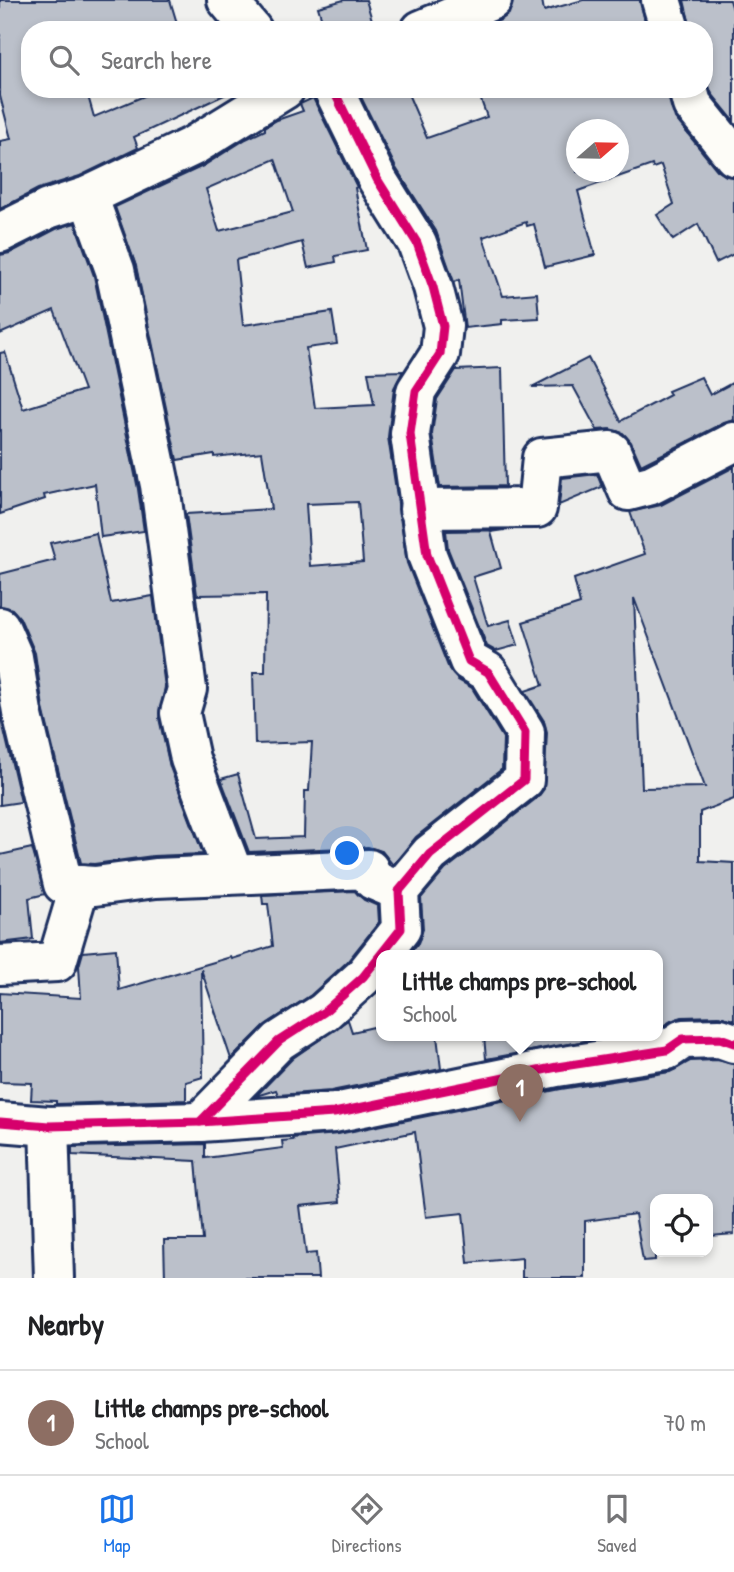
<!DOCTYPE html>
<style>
body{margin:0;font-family:"Patrick Hand",sans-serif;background:#f6f6f6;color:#202124}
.controls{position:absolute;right:21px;bottom:21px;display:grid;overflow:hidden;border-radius:14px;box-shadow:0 4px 10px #0003}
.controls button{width:63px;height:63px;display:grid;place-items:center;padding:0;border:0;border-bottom:2px solid #e0e0e0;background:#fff;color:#202124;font:35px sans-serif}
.compass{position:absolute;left:566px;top:119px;width:63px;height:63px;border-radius:50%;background:#fff;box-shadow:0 4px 10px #0003;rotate:70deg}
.you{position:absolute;left:348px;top:854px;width:24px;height:24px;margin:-18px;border:5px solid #fff;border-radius:50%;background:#1a73e8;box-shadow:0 0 0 10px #1a73e833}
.badge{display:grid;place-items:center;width:46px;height:46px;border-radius:50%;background:#1a73e8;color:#fff;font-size:23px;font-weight:700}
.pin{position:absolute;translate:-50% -58px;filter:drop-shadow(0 2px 4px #0008)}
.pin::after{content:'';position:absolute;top:37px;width:24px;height:21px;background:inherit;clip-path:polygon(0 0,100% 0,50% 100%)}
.popup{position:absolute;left:376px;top:950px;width:287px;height:91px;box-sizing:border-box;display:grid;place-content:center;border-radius:14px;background:#fff;filter:drop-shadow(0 2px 5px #0005);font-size:23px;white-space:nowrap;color:#757577}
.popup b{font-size:26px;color:#202124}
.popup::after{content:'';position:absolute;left:50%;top:100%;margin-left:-14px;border:14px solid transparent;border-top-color:#fff}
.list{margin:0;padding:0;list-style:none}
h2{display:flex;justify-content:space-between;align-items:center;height:91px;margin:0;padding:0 28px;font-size:30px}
h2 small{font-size:23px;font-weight:400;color:#757577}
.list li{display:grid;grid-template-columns:46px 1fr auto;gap:21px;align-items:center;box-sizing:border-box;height:105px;padding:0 28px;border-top:2px solid #e0e0e0}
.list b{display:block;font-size:26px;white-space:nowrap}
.list p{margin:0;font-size:23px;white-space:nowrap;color:#757577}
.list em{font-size:23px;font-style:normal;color:#757577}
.icon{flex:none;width:38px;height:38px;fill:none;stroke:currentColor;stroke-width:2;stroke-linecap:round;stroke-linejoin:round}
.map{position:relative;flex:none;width:734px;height:1278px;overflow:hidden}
.search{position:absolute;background:#fff;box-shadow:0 4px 10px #0003;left:21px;right:21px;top:21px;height:77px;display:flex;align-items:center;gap:18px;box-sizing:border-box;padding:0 24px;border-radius:28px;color:#757577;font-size:26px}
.sheet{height:196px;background:#fff}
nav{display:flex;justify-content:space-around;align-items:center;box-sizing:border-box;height:98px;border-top:2px solid #e0e0e0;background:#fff;font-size:19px;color:#757577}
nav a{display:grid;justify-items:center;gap:4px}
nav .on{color:#1a73e8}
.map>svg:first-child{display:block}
</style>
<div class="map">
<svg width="734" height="1278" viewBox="0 0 734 1278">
<rect width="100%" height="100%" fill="#f0f0ee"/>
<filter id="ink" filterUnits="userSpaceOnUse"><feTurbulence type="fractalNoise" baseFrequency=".0143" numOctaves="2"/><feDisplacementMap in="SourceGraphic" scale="14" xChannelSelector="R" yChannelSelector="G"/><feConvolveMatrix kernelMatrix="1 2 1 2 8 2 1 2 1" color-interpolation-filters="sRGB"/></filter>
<g filter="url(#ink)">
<g fill="#bbc0ca" stroke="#1b2f5e" stroke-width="2" fill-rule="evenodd">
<path d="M 0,0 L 170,0 L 179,30 L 30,30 L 30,89 L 86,89 L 94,117 L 161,89 L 237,89 L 134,137 L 138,148 L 80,176 L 38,189 L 0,209 L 0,141 L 11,139 L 0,96 Z"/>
<path d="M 344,0 L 366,0 L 375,30 L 325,30 L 318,7 Z"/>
<path d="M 513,0 L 542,0 L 544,11 L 583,0 L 640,0 L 647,30 L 478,30 L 501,20 L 509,14 Z"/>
<path d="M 684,0 L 730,0 L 734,13 L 734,121 L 712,94 L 704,75 L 704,30 L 691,30 Z"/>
<path d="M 357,89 L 406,89 L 427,138 L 487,117 L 477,89 L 667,89 L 675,118 L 717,170 L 726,176 L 734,177 L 734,254 L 716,263 L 698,224 L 673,240 L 657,215 L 674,204 L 661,165 L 653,168 L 652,165 L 578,191 L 595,255 L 545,267 L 534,224 L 527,226 L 526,222 L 483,237 L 503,296 L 537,293 L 539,318 L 502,320 L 502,324 L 465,328 L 459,280 L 454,282 L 436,231 L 396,168 ZM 577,130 L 619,130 L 619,172 L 577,172 Z"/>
<path d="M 313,98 L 357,187 L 355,188 L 367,250 L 335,256 L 336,262 L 308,268 L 302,242 L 236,260 L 243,325 L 332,312 L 337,344 L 306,348 L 315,408 L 374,405 L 368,372 L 403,371 L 394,388 L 388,437 L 407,563 L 449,669 L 458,680 L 472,688 L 503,738 L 502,769 L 416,837 L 393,865 L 382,851 L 368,847 L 249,852 L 221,779 L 238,774 L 256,839 L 304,837 L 305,791 L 309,791 L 312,742 L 255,744 L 253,672 L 265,672 L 266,594 L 197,595 L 186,514 L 271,509 L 262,452 L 214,457 L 214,454 L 177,460 L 136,266 L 115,207 L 203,166 L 246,139 L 265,130 L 265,127 L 277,120 L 303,111 L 300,104 ZM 275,159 L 293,212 L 219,231 L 206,189 ZM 358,502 L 363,562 L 310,566 L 306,504 Z"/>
<path d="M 75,223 L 94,276 L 138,489 L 144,531 L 101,537 L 95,484 L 44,495 L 45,499 L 0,514 L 0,353 L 5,352 L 23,409 L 84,390 L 54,310 L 0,334 L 0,255 L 10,253 L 56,229 Z"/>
<path d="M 588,358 L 621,421 L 670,395 L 668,391 L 701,377 L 710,395 L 734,382 L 734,420 L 724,423 L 641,465 L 631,442 L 623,433 L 610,429 L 597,430 L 573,386 L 532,387 Z"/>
<path d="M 502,368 L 505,486 L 440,487 L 432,434 L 437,399 L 456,370 Z"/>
<path d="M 734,467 L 734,799 L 700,812 L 700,861 L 734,863 L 734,1020 L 719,1016 L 682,1017 L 671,1021 L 658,1029 L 658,956 L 408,956 L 418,943 L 423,929 L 421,898 L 445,870 L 538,797 L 544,789 L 547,732 L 544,721 L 525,691 L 543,685 L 523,622 L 580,604 L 574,579 L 645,554 L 630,512 L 661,505 ZM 634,598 L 705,787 L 642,788 Z"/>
<path d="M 597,474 L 602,487 L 559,505 L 562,478 Z"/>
<path d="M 505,530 L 491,532 L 501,568 L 473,577 L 488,626 L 510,620 L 518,645 L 496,651 L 487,646 L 448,549 L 446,531 Z"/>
<path d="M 96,533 L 111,603 L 153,596 L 165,687 L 159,718 L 170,767 L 203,854 L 153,856 L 94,864 L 81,863 L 43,708 L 35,653 L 20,618 L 12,609 L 0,606 L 0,574 L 55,560 L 50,543 Z"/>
<path d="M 0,713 L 21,802 L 0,805 Z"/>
<path d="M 32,848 L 45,894 L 29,898 L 33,939 L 0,943 L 0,855 Z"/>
<path d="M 355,891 L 364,900 L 378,906 L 379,922 L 347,962 L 311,995 L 264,1026 L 231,1059 L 201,969 L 203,1077 L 186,1082 L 186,1100 L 56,1104 L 56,1101 L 31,1100 L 32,1083 L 0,1082 L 0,993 L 81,998 L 79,966 L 83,952 L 116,949 L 119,990 L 231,957 L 232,959 L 273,946 L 268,904 L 263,904 L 262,895 Z"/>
<path d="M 348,1020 L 352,1032 L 382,1025 L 382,1036 L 437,1036 L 441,1069 L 331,1091 L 278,1095 L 276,1090 L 256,1096 L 293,1058 Z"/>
<path d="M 484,1036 L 613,1036 L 486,1059 Z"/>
<path d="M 717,1060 L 734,1064 L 734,1234 L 710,1236 L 708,1199 L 655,1199 L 655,1260 L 643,1261 L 635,1214 L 585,1221 L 585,1278 L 522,1278 L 522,1258 L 468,1263 L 463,1213 L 426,1217 L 415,1132 L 335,1149 L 340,1202 L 300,1206 L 306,1254 L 316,1253 L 318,1278 L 165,1278 L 164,1240 L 203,1240 L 196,1161 L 72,1155 L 72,1147 L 205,1144 L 205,1158 L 283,1148 L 282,1141 L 293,1140 L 292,1138 L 338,1134 L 561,1089 L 670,1072 L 690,1061 Z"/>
</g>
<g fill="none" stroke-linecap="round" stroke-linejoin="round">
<g stroke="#1b2f5e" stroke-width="44">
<g id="minor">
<path d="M 227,0 L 252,30"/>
<path d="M 661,0 L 670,30"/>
<path d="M 421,30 L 492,0"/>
<path d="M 688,89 L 692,104 L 734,156"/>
<path d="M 88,196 L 115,270 L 160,485 L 187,689 L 180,713 L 190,759 L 229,862 L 220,875"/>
<path d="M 0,233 L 48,209 L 88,196 L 193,146 L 285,89"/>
<path d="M 419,509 L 537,508 L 542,458 L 611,451 L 628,491 L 651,485 L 734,442"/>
<path d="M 0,627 L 13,657 L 22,712 L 63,884 L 95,886 L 156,878 L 369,869 L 373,880 L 399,891"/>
<path d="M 0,965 L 57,962 L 80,885"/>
<path d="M 0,1122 L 49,1126 L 200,1122 L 334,1113 L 557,1067 L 667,1050 L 683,1039 L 720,1038 L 734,1043"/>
<path d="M 200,1122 L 279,1041 L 324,1012 L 363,977 L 401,929 L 399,891 L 430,854 L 524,780 L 525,732 L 488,672 L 469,661 L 427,555 L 410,434 L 416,391 L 440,354 L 443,326 L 433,287 L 417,243 L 377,179 L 333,89"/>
<path d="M 49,1126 L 54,1278"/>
</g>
</g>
<use href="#minor" stroke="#fdfcf7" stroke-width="38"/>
<g stroke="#fdfcf7" stroke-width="13">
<g id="cycleway">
<path d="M 0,1122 L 49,1126 L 200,1122 L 334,1113 L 557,1067 L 667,1050 L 683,1039 L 720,1038 L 734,1043"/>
<path d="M 200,1122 L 279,1041 L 324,1012 L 363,977 L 401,929 L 399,891 L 430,854 L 524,780 L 525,732 L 488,672 L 469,661 L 427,555 L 410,434 L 416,391 L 440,354 L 443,326 L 433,287 L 417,243 L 377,179 L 333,89"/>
</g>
</g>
<use href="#cycleway" stroke="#d6006c" stroke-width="9"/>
</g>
</g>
</svg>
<div class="controls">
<button><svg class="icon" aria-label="locate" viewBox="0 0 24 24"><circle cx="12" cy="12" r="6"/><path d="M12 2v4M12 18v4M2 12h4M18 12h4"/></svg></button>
</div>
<svg class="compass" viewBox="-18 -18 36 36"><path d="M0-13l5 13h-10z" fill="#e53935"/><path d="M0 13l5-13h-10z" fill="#757577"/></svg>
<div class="you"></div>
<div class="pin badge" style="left:520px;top:1122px;background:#8d6e63">1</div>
<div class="popup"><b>Little champs pre-school</b>School</div>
<div class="search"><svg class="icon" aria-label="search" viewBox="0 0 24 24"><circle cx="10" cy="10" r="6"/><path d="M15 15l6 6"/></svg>Search here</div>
</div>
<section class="sheet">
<h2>Nearby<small></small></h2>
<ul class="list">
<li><span class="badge" style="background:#8d6e63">1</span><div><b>Little champs pre-school</b><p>School</p></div><em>70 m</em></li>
</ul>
</section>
<nav>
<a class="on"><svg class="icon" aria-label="map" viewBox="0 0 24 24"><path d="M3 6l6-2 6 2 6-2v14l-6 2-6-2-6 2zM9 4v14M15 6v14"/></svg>Map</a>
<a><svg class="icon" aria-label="directions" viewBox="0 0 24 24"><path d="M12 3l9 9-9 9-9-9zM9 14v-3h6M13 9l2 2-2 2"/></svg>Directions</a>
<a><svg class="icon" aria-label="saved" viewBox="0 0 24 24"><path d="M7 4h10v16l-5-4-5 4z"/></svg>Saved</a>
</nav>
